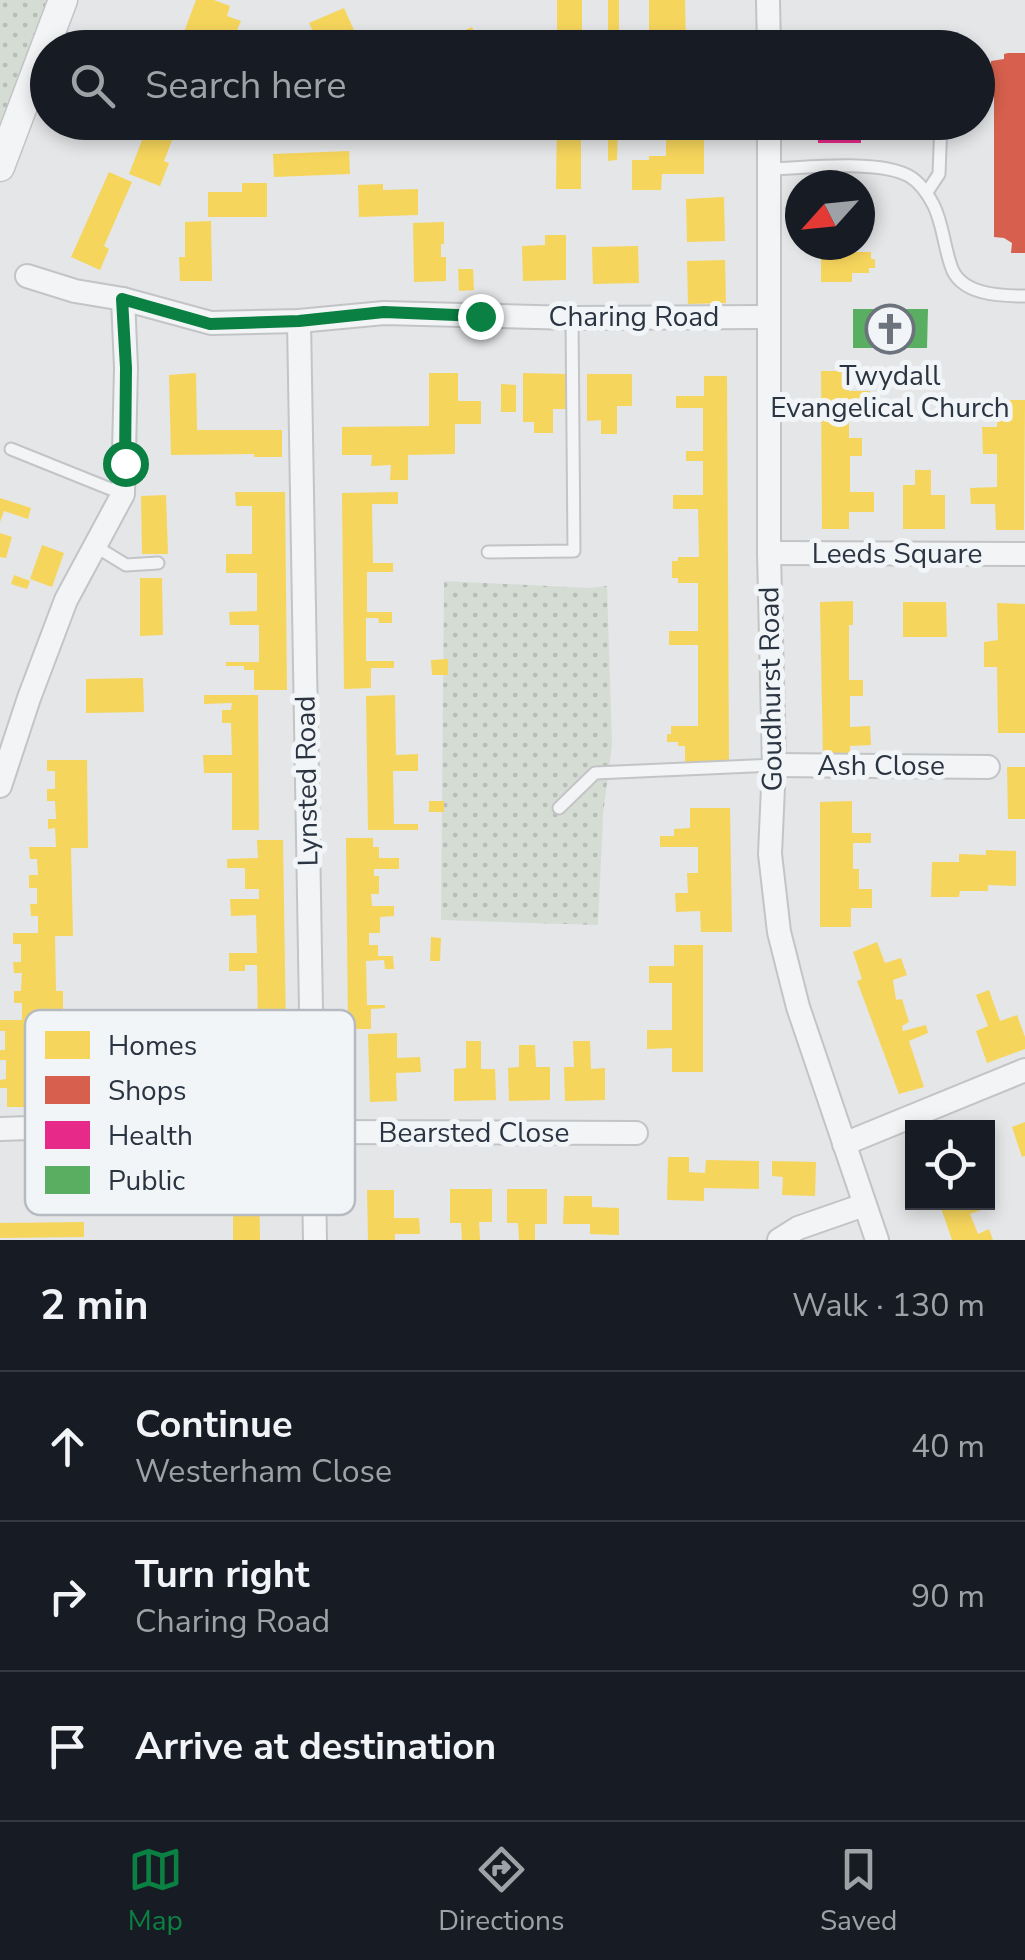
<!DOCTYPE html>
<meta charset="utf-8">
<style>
body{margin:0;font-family:"Nunito Sans",sans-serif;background:#20242c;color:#f1f3f6}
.controls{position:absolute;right:30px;bottom:30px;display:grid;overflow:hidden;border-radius:0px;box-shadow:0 5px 15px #0003}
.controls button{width:90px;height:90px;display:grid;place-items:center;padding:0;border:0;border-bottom:2px solid #363941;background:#171b24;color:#f1f3f6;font:50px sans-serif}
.compass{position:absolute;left:785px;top:170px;width:90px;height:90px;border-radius:50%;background:#171b24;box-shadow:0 5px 15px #0003;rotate:243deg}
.stop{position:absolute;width:30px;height:30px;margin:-22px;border:8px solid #0b8043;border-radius:50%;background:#fff}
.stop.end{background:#0b8043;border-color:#fff;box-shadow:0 2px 10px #0008}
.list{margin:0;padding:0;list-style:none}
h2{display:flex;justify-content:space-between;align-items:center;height:130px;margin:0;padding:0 40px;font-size:42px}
h2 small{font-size:32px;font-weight:400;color:#9ea1a6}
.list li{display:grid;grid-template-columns:65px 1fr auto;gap:30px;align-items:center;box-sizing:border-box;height:150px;padding:0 40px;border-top:2px solid #363941}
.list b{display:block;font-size:38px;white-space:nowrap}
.list p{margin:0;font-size:32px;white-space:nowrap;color:#9ea1a6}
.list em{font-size:32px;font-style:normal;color:#9ea1a6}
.icon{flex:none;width:55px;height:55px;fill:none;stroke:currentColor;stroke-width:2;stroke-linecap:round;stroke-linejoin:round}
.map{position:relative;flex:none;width:1025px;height:1240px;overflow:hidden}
.search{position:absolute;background:#171b24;box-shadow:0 5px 15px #0003;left:30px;right:30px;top:30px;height:110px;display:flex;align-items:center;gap:25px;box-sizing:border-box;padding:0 35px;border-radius:55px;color:#9ea1a6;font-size:38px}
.sheet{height:580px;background:#171b24}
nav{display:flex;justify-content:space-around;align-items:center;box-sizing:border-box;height:140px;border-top:2px solid #363941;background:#171b24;font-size:28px;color:#9ea1a6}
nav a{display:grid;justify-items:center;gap:5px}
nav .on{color:#0b8043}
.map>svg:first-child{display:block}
</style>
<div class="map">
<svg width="1025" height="1240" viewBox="0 0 1025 1240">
<defs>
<pattern id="grass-dots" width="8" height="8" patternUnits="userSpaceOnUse" patternTransform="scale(2.5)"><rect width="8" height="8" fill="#d5dcd4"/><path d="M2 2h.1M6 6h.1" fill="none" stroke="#b7bdb7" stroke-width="1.8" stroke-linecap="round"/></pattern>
</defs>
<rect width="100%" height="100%" fill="#e4e6e8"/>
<g fill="url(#grass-dots)">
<path d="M 0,0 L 63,0 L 0,167 Z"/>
<path d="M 444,581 L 588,588 L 607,586 L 612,744 L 603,815 L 598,925 L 441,920 Z"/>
</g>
<g fill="#f6d55c">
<path d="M 196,0 L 214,0 L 230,6 L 227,16 L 241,21 L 235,35 L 227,32 L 220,48 L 178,48 Z"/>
<rect x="557" y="0" width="25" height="48"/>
<rect x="608" y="0" width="11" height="48"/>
<path d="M 649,0 L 685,0 L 686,48 L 649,48 Z"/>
<path d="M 344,8 L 362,48 L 335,48 L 331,39 L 319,44 L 309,23 Z"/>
<path d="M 472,27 L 481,48 L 427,48 Z"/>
<path d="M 149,122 L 179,122 L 164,161 L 169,163 L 160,186 L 129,174 Z"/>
<path d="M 557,122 L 581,122 L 581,189 L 556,189 Z"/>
<path d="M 608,122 L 618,122 L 617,160 L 608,161 Z"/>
<path d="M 666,122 L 704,122 L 704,174 L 662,174 L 661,190 L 632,190 L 632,160 L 649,160 L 649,156 L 666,156 Z"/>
<path d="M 349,151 L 350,174 L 274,177 L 273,154 Z"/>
<path d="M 109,172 L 132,182 L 104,246 L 109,249 L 100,270 L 71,257 Z"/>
<path d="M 242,183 L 267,183 L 267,217 L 208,217 L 208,192 L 242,192 Z"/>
<path d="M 383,184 L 383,190 L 418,189 L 418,215 L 359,217 L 358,185 Z"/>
<path d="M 724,197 L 725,241 L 687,242 L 686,199 Z"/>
<path d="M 211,221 L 212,281 L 180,281 L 179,257 L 185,257 L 185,222 Z"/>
<path d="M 444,222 L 444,244 L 441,244 L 441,257 L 446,257 L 446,281 L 414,282 L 413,223 Z"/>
<path d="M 545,235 L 566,235 L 566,280 L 523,281 L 522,246 L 545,245 Z"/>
<path d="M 821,245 L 848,245 L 848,252 L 871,252 L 871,259 L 875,259 L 875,268 L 869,268 L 869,273 L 852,273 L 852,282 L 821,282 Z"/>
<path d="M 638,246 L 639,283 L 593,284 L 592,247 Z"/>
<path d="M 725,260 L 726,303 L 688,304 L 687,261 Z"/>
<path d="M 458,269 L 473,269 L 474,290 L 459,291 Z"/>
<path d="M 821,371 L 849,371 L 849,391 L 870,391 L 871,410 L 849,410 L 849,438 L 862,438 L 862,456 L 850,456 L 850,492 L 874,492 L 874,512 L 849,512 L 849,529 L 822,529 Z"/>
<path d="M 196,373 L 197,430 L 282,430 L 282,457 L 254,457 L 254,454 L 171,455 L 169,375 Z"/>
<path d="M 429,373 L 458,373 L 458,401 L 481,401 L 481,424 L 455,424 L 455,454 L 408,455 L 408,480 L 390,480 L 391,465 L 371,466 L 372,455 L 342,455 L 342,427 L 429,426 Z"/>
<path d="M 523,373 L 567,374 L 567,409 L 553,409 L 553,433 L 534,433 L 534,422 L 523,422 Z"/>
<path d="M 587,374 L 632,374 L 632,406 L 617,406 L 617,434 L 601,434 L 601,420 L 587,421 Z"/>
<path d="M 704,376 L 727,376 L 729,764 L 685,765 L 685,746 L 678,746 L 678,742 L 667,742 L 667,734 L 671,734 L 671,726 L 698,726 L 698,645 L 669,645 L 669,631 L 698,631 L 698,583 L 678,583 L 678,578 L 672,578 L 672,561 L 678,561 L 678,557 L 699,557 L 698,509 L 673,509 L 673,495 L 703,495 L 703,461 L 686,461 L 686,451 L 703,451 L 703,408 L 676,408 L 676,396 L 704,396 Z"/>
<path d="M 501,384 L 516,385 L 516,412 L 501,412 Z"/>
<path d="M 997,400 L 1025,400 L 1024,530 L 996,530 L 995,504 L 971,504 L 970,488 L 997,487 L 997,454 L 983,454 L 982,427 L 997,427 Z"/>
<path d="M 915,470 L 931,470 L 931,495 L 945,495 L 945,529 L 903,529 L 903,485 L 915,485 Z"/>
<path d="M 235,492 L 285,492 L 287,690 L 254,690 L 254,670 L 244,670 L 244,666 L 226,666 L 226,662 L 259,662 L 259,625 L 230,625 L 229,612 L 257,611 L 257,573 L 226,573 L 226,554 L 252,554 L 252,506 L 236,506 Z"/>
<path d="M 398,492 L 398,504 L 372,504 L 373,563 L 393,563 L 393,572 L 367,572 L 367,612 L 392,612 L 392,623 L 379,623 L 378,618 L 366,618 L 366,661 L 394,661 L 394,668 L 371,668 L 371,688 L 344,689 L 342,493 Z"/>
<path d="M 166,495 L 168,554 L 142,554 L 141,496 Z"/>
<path d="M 0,498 L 31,508 L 28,519 L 4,511 L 0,522 Z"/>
<path d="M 0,533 L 12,537 L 6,558 L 0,557 Z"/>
<path d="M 42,545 L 64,553 L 52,587 L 30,579 Z"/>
<path d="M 14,575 L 30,581 L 27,589 L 11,584 Z"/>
<path d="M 140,578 L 162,578 L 163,635 L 140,636 Z"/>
<path d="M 853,601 L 853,625 L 849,625 L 849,680 L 863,680 L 863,696 L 850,696 L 850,727 L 870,726 L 871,745 L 850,746 L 850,759 L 823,759 L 820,602 Z"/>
<path d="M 903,602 L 946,602 L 947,637 L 903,637 Z"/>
<path d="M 997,603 L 1025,604 L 1025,733 L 998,733 L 997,667 L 984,667 L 984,642 L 998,640 Z"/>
<path d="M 448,659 L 448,675 L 432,675 L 431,660 Z"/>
<path d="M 143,678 L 144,712 L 86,713 L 86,679 Z"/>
<path d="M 204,695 L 258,695 L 259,830 L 232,830 L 232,773 L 204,773 L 203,755 L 232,755 L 231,723 L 222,723 L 222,710 L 231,710 L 232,703 L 204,704 Z"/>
<path d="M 395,695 L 396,755 L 418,754 L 418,771 L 393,771 L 394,824 L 418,824 L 418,830 L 368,830 L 366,696 Z"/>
<path d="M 47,760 L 87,760 L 88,848 L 71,848 L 73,936 L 55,936 L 56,991 L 63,991 L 63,1020 L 36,1021 L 37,1107 L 7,1107 L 7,1088 L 0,1088 L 0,1080 L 6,1079 L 6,1060 L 0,1060 L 0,1050 L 5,1050 L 5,1031 L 0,1031 L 0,1020 L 22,1020 L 22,1003 L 14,1003 L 14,991 L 21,991 L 22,973 L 14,973 L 13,962 L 21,962 L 21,944 L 13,944 L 13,933 L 38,933 L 38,916 L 31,916 L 30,904 L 37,904 L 37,888 L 29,888 L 29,875 L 38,875 L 37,859 L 30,859 L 29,847 L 56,847 L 55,828 L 48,829 L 48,819 L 56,819 L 55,801 L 47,801 L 47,789 L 55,789 L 55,771 L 47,771 Z"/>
<path d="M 1007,767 L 1025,767 L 1025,819 L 1008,819 Z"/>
<rect x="429" y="801" width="15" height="11"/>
<path d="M 852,801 L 852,833 L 871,833 L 871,843 L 853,843 L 853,869 L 859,869 L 859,889 L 872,889 L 872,908 L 851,908 L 851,927 L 820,927 L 820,802 Z"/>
<path d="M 690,808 L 730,808 L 732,932 L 701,932 L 700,911 L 676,912 L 675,893 L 688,893 L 687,873 L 698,873 L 698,847 L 660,847 L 660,836 L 674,836 L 674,829 L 690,828 Z"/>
<path d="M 346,838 L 373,838 L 373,847 L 379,847 L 379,858 L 399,858 L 399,869 L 374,869 L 374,876 L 379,876 L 379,894 L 371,894 L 372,906 L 394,906 L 394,916 L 380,917 L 380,933 L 369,933 L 369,945 L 378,945 L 378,956 L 393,956 L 394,969 L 385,969 L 384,960 L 366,961 L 367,1005 L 385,1005 L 385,1008 L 371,1009 L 371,1029 L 348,1029 Z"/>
<path d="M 257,840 L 283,840 L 286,1032 L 258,1032 L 257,965 L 245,965 L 245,971 L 229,971 L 229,953 L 257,953 L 256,915 L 231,916 L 230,899 L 259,899 L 259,889 L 245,889 L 245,868 L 227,868 L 227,859 L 258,858 Z"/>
<path d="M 986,850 L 1016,851 L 1016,886 L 988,885 L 988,891 L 960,891 L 959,897 L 931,897 L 932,862 L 959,862 L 959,854 L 986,855 Z"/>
<path d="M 431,937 L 441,938 L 440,961 L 430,961 Z"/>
<path d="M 877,942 L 885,963 L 901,958 L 907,975 L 893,980 L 896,1000 L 902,999 L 909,1022 L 902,1026 L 903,1031 L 926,1025 L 928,1033 L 909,1041 L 924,1087 L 899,1094 L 857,981 L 862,979 L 853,952 Z"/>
<path d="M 674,945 L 703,945 L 703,1072 L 672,1072 L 672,1048 L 647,1049 L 647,1030 L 672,1030 L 672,983 L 649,983 L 649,966 L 674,966 Z"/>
<path d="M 989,990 L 1000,1021 L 1017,1015 L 1025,1037 L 1025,1049 L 987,1063 L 976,1031 L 988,1026 L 976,995 Z"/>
<path d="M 397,1033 L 397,1058 L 420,1057 L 421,1072 L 396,1073 L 397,1101 L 370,1102 L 368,1034 Z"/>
<path d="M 466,1041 L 481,1041 L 481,1069 L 495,1069 L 496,1100 L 454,1101 L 454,1069 L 466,1068 Z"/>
<path d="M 573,1041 L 590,1041 L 591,1069 L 605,1068 L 605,1100 L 565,1101 L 564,1067 L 574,1067 Z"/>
<path d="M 257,1042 L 260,1240 L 233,1240 L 233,1191 L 205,1192 L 205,1181 L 232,1180 L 231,1156 L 204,1156 L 204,1139 L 231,1139 L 231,1112 L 204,1113 L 204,1105 L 233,1104 L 233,1090 L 219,1091 L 219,1079 L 233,1079 L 233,1068 L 221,1069 L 220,1043 Z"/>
<path d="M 519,1045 L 535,1045 L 536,1067 L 550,1067 L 550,1100 L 509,1101 L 508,1068 L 519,1067 Z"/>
<path d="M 1025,1122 L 1025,1156 L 1022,1157 L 1012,1127 Z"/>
<path d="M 668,1157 L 689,1157 L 689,1172 L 705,1173 L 706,1160 L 759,1161 L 759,1189 L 704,1188 L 704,1201 L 667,1200 Z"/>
<path d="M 772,1161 L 816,1162 L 815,1196 L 782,1195 L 783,1177 L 772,1176 Z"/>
<path d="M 450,1189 L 492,1189 L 492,1222 L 479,1222 L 480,1240 L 462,1240 L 461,1223 L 450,1223 Z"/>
<path d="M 507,1189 L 547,1189 L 547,1224 L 535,1224 L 535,1240 L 519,1240 L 518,1223 L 507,1223 Z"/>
<path d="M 367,1190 L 394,1190 L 394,1218 L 419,1218 L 420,1234 L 395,1234 L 395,1240 L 368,1240 Z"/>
<path d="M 988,1195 L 992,1206 L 970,1214 L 978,1234 L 989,1229 L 993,1240 L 952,1240 L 939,1202 L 988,1202 Z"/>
<path d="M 564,1196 L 592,1196 L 592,1207 L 619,1208 L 619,1235 L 590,1234 L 590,1224 L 563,1224 Z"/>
<path d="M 84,1222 L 84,1237 L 0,1238 L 0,1223 Z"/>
</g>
<path fill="#d6604d" d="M 1008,53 L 1025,53 L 1025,253 L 1011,253 L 1012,243 L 1004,238 L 994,237 L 994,92 L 990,93 L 991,61 L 1004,59 L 1004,54 Z"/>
<g fill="#e7298a">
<path d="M 939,39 L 940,48 L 824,48 L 824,41 Z"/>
<path d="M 817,122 L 861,122 L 861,143 L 818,143 Z"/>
</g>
<path fill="#5aae61" d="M 853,309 L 928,309 L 927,348 L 853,348 Z"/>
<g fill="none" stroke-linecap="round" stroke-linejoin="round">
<g stroke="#c2c4c6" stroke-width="15">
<g id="service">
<path d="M 770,169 C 806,168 879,159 909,176 C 921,183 928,194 934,206 C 943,225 944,246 951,266 C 960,295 1000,296 1025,296"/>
<path d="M 927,192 L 939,174 L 941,122"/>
<path d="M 11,449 L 123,494"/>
<path d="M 95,546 L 126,565 L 158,563"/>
<path d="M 488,552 L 574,551 L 572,318"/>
<path d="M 559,808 L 595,773 L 774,765"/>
</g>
</g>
<g stroke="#c2c4c6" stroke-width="26">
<g id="minor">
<path d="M 768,0 L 769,48"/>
<path d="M 769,122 L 769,553 L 774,765 L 770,854 L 779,932 L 798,1007 L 877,1240"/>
<path d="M 27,276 L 75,291 L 123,299 L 211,323 L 299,321 L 384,313 L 572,318 L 768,317"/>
<path d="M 299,321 L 315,1240"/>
<path d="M 769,553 L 1025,554"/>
<path d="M 774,765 L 988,767"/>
<path d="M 0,786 L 29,698 L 66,600 L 123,494 L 126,368 L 123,299"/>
<path d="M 0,1129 L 30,1128"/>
<path d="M 312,1132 L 636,1133"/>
<path d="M 844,1144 L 1025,1070"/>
<path d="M 779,1240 L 798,1228 L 864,1205"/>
</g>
</g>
<g stroke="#c2c4c6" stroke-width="31">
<path id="tertiary" d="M 0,167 L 63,0"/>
</g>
<use href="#service" stroke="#f3f4f6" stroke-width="11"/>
<use href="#minor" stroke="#f3f4f6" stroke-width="22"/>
<use href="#tertiary" stroke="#f3f4f6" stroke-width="28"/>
</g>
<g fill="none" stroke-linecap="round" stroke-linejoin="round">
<path stroke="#0b8043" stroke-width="12" d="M 125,463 L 126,368 L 122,299 L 210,324 L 299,321 L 384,312 L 480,316"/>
</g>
<defs>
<g id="church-ring" transform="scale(2.5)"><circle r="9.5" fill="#f2f5f8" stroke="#6c737c" stroke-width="1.5"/><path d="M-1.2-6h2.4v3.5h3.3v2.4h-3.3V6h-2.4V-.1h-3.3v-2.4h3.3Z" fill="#6c737c"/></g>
</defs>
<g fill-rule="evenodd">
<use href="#church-ring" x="890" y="329"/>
</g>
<g text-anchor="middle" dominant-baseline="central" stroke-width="10" stroke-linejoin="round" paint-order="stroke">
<g font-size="28" fill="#2b3542" stroke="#f2f5f8">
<text x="634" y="317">Charing Road</text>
<text x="897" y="554">Leeds Square</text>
<text transform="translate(771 689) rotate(-91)">Goudhurst Road</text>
<text x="881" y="766">Ash Close</text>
<text transform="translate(307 781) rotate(-91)">Lynsted Road</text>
<text x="474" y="1133">Bearsted Close</text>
</g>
<g font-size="28" fill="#2b3542" stroke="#f2f5f8">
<text x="890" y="376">Twydall<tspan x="890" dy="32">Evangelical Church</tspan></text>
</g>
</g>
<rect x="25" y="1010" width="330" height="205" rx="15" fill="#f2f5f8" stroke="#b6bbc1" stroke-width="2.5"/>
<rect x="45" y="1031" width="45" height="28" fill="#f6d55c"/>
<rect x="45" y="1076" width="45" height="28" fill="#d6604d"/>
<rect x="45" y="1121" width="45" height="28" fill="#e7298a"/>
<rect x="45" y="1166" width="45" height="28" fill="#5aae61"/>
<g font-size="28" fill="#2b3542">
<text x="108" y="1055">Homes</text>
<text x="108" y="1100">Shops</text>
<text x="108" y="1145">Health</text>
<text x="108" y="1190">Public</text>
</g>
</svg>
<div class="controls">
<button><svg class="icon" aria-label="locate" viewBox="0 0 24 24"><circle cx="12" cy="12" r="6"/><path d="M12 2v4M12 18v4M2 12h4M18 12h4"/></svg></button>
</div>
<svg class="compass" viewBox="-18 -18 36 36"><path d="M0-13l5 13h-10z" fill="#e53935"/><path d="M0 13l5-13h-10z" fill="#9ea1a6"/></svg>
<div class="stop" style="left:125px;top:463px"></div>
<div class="stop end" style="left:480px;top:316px"></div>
<div class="search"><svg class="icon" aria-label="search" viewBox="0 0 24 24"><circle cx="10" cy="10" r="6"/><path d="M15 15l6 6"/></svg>Search here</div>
</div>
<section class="sheet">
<h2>2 min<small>Walk · 130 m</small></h2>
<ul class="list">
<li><svg class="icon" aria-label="ahead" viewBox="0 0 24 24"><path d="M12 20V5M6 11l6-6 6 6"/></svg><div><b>Continue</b><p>Westerham Close</p></div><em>40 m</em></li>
<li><svg class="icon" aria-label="right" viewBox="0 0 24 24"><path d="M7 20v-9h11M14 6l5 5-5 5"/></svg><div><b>Turn right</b><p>Charing Road</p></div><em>90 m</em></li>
<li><svg class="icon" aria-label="arrive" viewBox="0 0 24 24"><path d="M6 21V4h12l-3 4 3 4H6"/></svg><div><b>Arrive at destination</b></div></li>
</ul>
</section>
<nav>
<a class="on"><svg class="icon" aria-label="map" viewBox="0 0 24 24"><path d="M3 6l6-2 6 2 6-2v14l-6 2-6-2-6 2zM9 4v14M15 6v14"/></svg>Map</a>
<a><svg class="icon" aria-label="directions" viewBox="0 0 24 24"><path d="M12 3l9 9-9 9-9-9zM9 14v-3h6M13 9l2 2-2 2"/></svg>Directions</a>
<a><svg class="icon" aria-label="saved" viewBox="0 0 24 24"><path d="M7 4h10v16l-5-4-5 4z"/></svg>Saved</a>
</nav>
